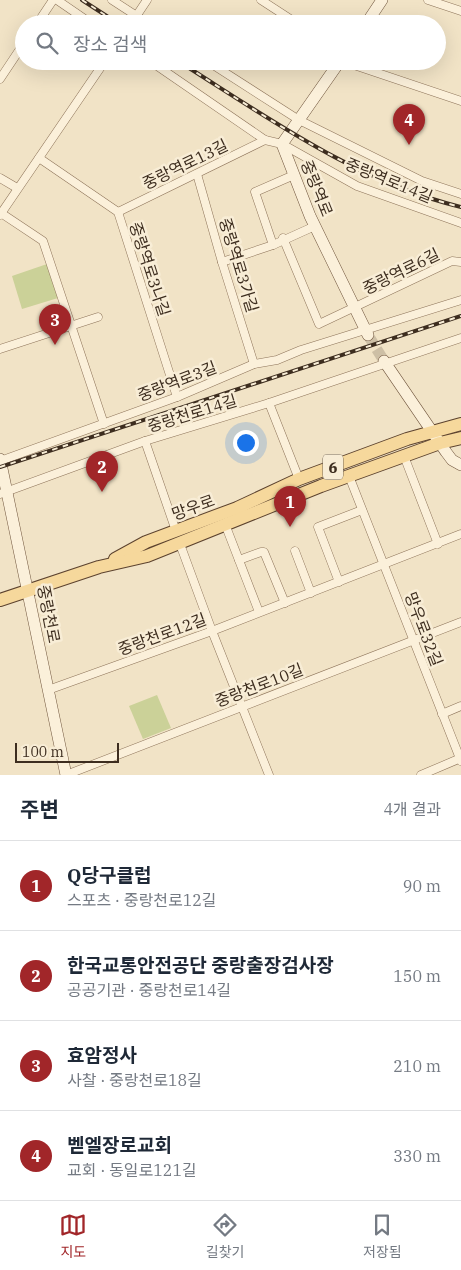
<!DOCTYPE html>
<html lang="ko">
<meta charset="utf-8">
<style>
body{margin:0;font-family:"IBM Plex Serif","Noto Sans KR",serif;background:#f6f6f7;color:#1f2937}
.scale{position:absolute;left:15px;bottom:12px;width:104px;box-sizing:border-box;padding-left:5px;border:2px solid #3d2d1f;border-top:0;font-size:14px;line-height:18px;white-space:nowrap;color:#3d2d1f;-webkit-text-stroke:4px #f8edd6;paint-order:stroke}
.you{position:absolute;left:245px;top:442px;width:18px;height:18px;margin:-12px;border:4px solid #fff;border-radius:50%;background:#1a73e8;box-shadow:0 0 0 8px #1a73e833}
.badge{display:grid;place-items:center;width:32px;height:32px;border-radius:50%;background:#a12629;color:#fff;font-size:16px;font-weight:700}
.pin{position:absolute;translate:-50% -41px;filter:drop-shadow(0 1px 2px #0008)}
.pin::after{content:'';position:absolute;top:26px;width:18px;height:15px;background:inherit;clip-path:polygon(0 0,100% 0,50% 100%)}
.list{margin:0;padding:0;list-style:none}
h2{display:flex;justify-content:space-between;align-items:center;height:65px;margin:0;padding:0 20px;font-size:21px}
h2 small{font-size:16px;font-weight:400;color:#747a83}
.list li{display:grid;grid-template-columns:32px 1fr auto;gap:15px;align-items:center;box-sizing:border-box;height:90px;padding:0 20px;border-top:1px solid #e0e1e3}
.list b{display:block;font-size:19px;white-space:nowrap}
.list p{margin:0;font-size:16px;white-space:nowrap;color:#747a83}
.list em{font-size:16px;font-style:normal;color:#747a83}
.icon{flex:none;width:28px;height:28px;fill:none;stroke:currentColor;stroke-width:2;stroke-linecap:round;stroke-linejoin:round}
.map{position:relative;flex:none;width:461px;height:775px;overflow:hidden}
.search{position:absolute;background:#fff;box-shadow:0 5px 20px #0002;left:15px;right:15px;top:15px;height:55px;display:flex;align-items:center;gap:12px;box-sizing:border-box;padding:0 18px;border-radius:28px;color:#747a83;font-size:19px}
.sheet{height:425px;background:#fff}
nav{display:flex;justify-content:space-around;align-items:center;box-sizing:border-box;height:70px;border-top:1px solid #e0e1e3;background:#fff;font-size:14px;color:#747a83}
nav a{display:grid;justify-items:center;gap:2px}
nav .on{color:#a12629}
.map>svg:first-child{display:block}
</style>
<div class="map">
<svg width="461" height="775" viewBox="0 0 461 775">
<rect width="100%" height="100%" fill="#f1e3c6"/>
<g fill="#cbd198">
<path d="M 47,264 L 58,298 L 22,309 L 12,276 Z"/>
<path d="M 157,695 L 171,728 L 143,739 L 129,706 Z"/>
</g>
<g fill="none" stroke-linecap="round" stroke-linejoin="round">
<path stroke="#cdbfa5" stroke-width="11" stroke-dasharray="11 5.5" stroke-linecap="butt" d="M 368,335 L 384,361"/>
<g stroke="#8e745a" stroke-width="9">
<g id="street">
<path d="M 57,0 L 92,24"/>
<path d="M 112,0 L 149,24"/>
<path d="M 261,0 L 298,24"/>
<path d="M 428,0 L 461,11"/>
<path d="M 37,24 L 53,0"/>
<path d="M 131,24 L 147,0"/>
<path d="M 150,61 L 265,140 L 282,144 L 357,186 L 461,223"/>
<path d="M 207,61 L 299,120 L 422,181 L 461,194"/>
<path d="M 342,61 L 461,101"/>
<path d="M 0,79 L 24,43"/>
<path d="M 39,158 L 118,212 L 177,397"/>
<path d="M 197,174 L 222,262 L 254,364"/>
<path d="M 0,178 L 17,188"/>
<path d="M 118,212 L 265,140"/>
<path d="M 1,213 L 43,241 L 104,424"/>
<path d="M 0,215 L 105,61"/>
<path d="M 283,238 L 319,324 L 452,261 L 461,262"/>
<path d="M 273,245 L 255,192 L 294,175"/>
<path d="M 222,262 L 273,245 L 315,226"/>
<path d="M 0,349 L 98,317"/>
<path d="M 269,403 L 299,479"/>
<path d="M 145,441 L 176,531"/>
<path d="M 404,456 L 438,544"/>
<path d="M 0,461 L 177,397 L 254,364 L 277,360 L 301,350 L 461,300"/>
<path d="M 349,476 L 461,761"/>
<path d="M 0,494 L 145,441 L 269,403 L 461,338"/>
<path d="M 225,524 L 259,612"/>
<path d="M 180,544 L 212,631 L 269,775"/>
<path d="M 295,551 L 311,593"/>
<path d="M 239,560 L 261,552 L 264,552 L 285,603"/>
<path d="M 339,582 L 318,527 L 362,510"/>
<path d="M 48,690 L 212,631 L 461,534"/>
<path d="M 442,714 L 461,706"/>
<path d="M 66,775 L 461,622"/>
<path d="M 421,775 L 461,758"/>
</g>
</g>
<g stroke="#70553d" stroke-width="12">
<g id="secondary">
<path d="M 366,24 L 382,0"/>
<path d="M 340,61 L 282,144 L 310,216 L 368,335"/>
<path d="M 384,361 L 446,452 L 452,460 L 461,465"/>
<path d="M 0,459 L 66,775"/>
</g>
</g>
<g stroke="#5c422e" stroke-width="14">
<g id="primary">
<path d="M 115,559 L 146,542 L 237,508 L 299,479 L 407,439 L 461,424"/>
<path d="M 0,600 L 99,567 L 147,556 L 321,486 L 440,443 L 461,438"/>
</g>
</g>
<use href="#street" stroke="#fbf0da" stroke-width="8"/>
<use href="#secondary" stroke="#fbf0da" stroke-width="11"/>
<use href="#primary" stroke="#f6d89c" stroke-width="12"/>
<g stroke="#3d2d1f" stroke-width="4">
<g id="rail">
<path d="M 82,0 L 119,24"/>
<path d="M 178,61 C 267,117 357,182 461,207"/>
<path d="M 0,467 L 461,316"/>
</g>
</g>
<use href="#rail" stroke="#f8edd6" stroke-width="2" stroke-dasharray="5.5" stroke-linecap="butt"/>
</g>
<g text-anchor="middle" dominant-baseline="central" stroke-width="5" stroke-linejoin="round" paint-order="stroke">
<rect fill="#f8edd6" stroke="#756756" stroke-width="1" x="323" y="454.5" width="20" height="25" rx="4"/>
<g font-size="15" font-weight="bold" fill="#3d2d1f">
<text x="333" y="467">6</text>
</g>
<g font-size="16" fill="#3d2d1f" stroke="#f8edd6">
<text transform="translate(185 164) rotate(-26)">중랑역로13길</text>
<text transform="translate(389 180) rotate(22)">중랑역로14길</text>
<text transform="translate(317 188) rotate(68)">중랑역로</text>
<text transform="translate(239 265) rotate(73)">중랑역로3가길</text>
<text transform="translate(150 269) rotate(72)">중랑역로3나길</text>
<text transform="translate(401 271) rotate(-26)">중랑역로6길</text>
<text transform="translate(177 381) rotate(-21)">중랑역로3길</text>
<text transform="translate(192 413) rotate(-17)">중랑천로14길</text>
<text transform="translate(193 507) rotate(-20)">망우로</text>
<text transform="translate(49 614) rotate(79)">중랑천로</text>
<text transform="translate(424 629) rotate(69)">망우로32길</text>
<text transform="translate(162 634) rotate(-20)">중랑천로12길</text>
<text transform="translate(259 685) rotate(-21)">중랑천로10길</text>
</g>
</g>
</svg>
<div class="scale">100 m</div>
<div class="you"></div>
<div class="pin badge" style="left:290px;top:527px">1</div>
<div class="pin badge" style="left:102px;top:492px">2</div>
<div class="pin badge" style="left:55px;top:345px">3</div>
<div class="pin badge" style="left:409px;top:145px">4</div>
<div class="search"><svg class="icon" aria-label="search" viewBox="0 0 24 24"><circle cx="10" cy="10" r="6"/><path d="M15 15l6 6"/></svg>장소 검색</div>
</div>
<section class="sheet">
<h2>주변<small>4개 결과</small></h2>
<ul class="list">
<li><span class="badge">1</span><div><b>Q당구클럽</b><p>스포츠 · 중랑천로12길</p></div><em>90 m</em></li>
<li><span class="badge">2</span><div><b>한국교통안전공단 중랑출장검사장</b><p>공공기관 · 중랑천로14길</p></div><em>150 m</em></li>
<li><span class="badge">3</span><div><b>효암정사</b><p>사찰 · 중랑천로18길</p></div><em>210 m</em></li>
<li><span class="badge">4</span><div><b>벧엘장로교회</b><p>교회 · 동일로121길</p></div><em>330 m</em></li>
</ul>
</section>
<nav>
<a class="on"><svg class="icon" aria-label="map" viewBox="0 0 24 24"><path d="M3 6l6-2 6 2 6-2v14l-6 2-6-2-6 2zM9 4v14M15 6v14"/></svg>지도</a>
<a><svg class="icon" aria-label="directions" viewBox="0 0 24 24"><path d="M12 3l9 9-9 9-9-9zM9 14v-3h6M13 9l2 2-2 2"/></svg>길찾기</a>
<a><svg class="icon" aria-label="saved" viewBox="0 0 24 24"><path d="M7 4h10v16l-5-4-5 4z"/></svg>저장됨</a>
</nav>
